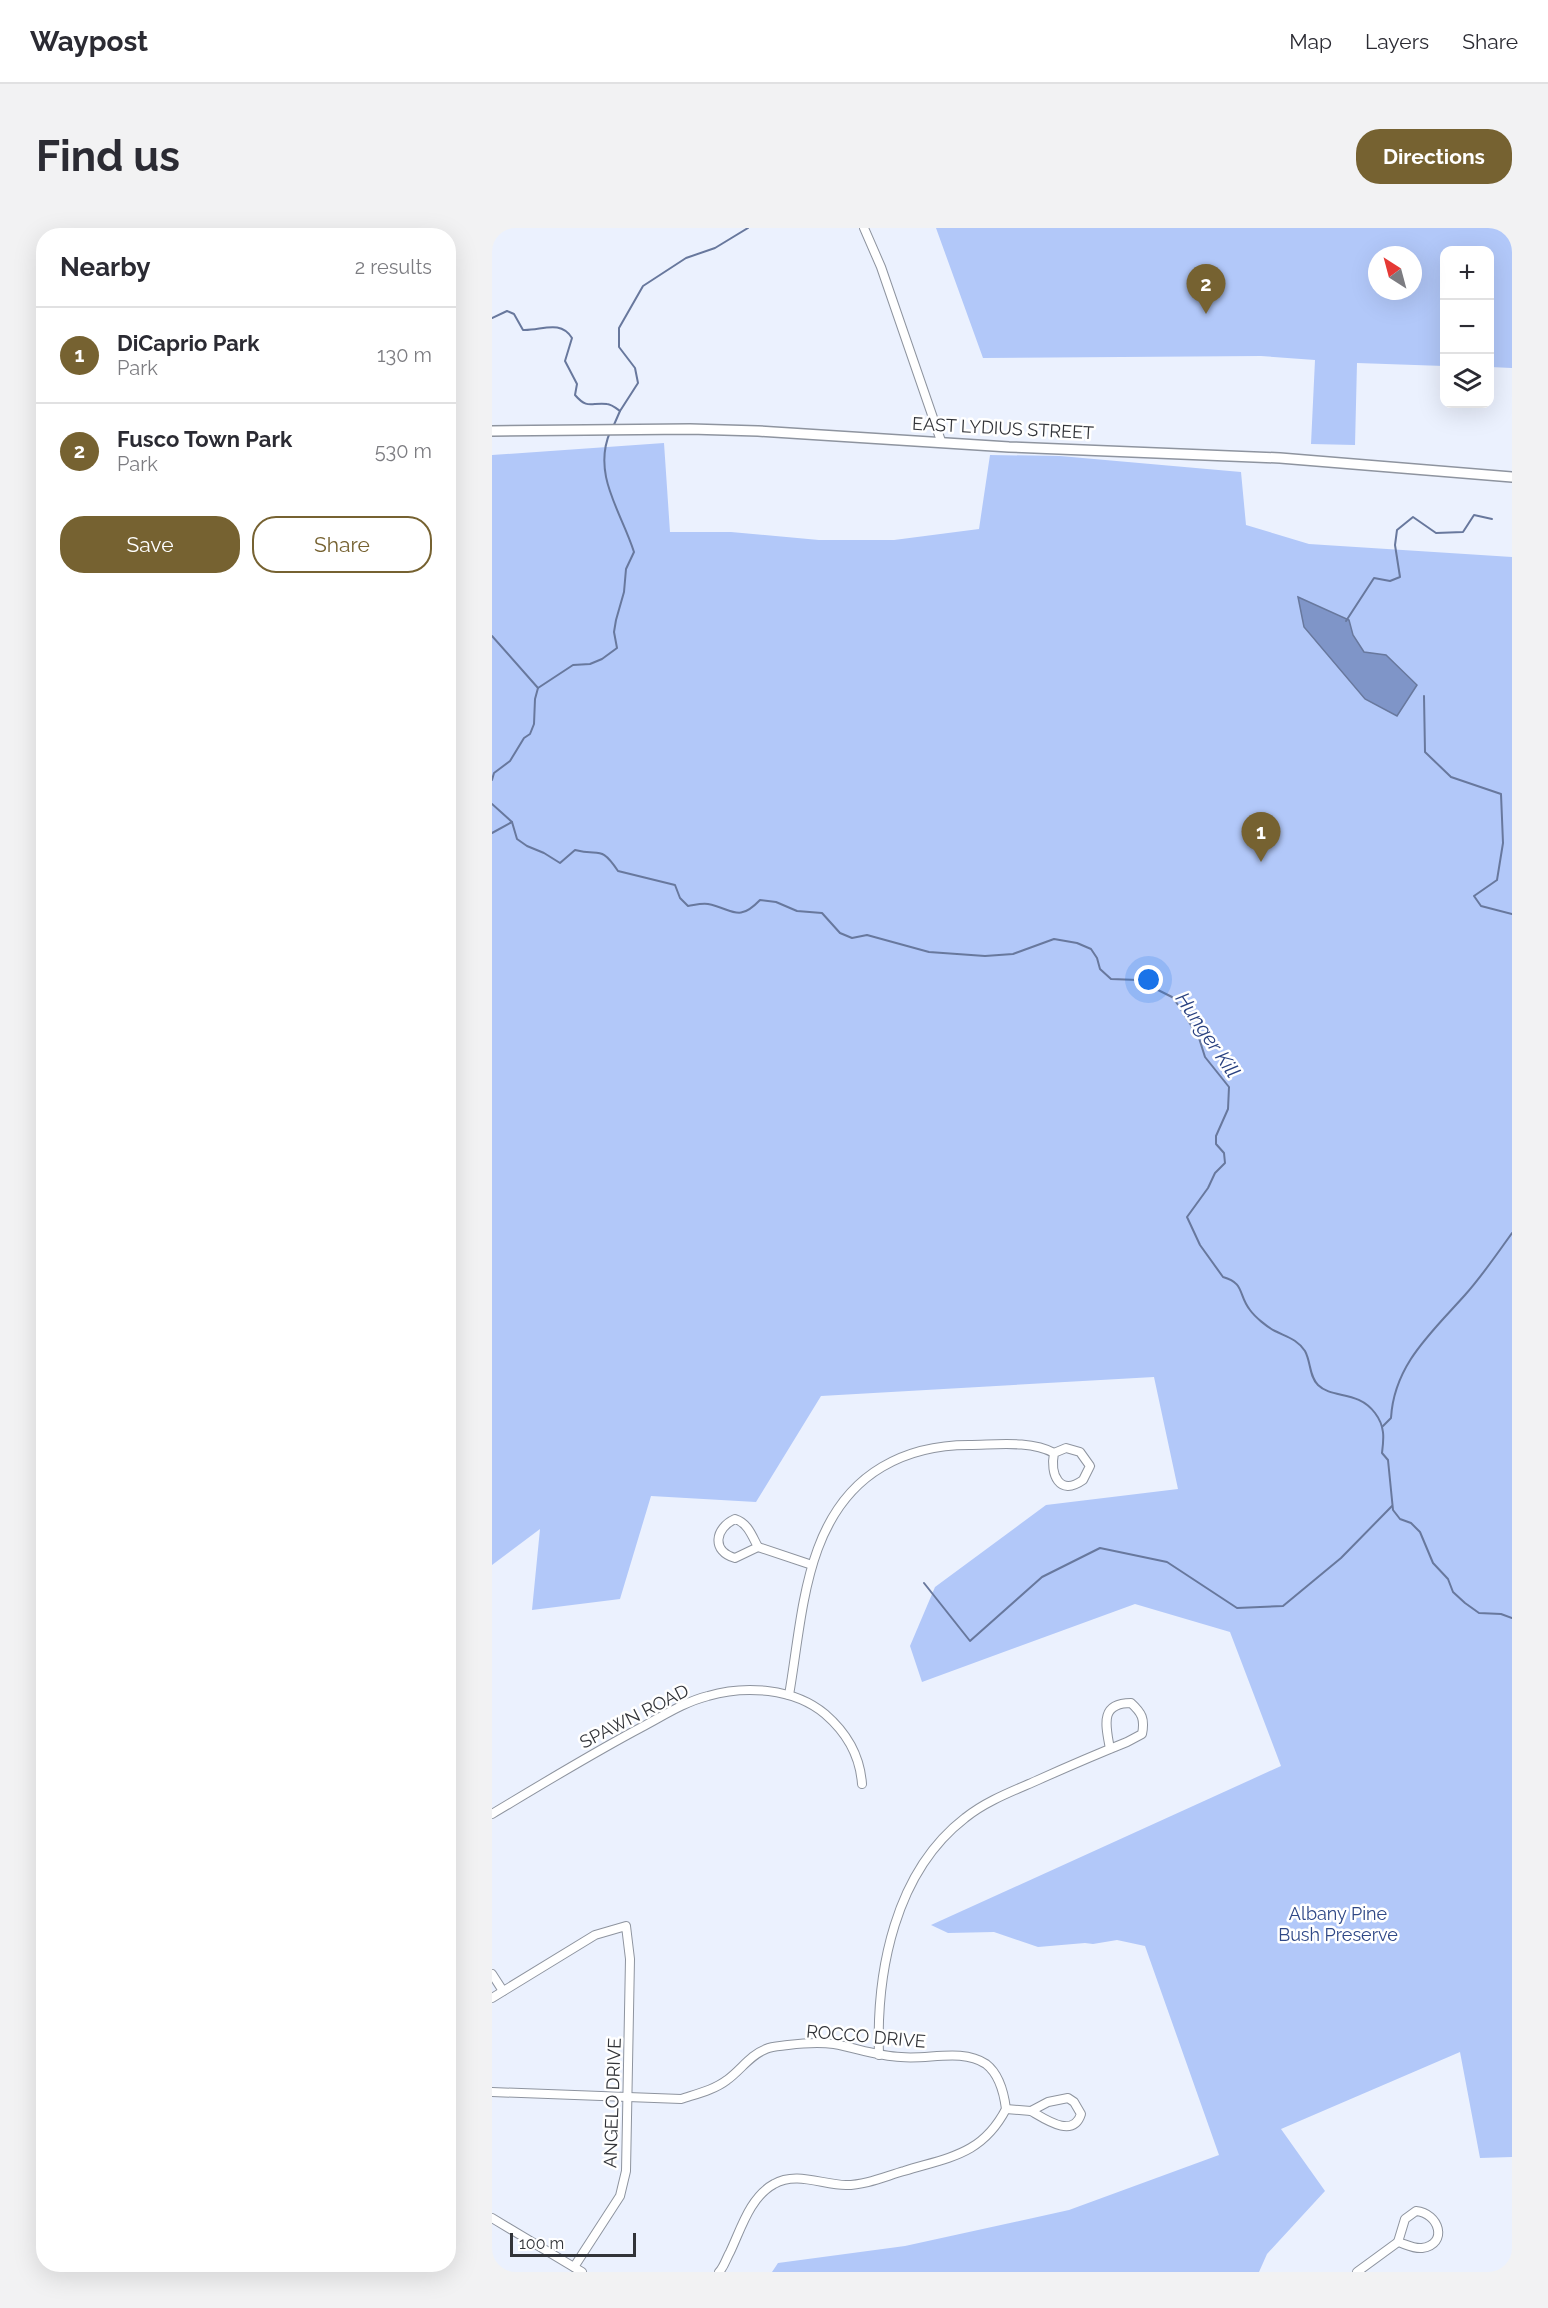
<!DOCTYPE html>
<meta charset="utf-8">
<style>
body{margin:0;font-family:Raleway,sans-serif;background:#f2f2f3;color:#2b2b33}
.controls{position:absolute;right:18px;top:18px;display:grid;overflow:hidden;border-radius:12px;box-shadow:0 6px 24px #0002}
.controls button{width:54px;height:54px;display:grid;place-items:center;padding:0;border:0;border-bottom:2px solid #e1e1e2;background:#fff;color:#2b2b33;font:30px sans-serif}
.compass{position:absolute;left:876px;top:18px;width:54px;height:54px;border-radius:50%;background:#fff;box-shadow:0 6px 24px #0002;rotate:324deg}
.scale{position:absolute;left:18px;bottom:15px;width:126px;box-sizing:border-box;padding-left:6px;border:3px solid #323439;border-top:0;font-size:16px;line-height:21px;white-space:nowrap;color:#323439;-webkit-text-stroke:4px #fff;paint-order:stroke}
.you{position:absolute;left:657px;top:752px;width:21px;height:21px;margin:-15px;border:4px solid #fff;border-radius:50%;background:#1a73e8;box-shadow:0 0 0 9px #1a73e833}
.badge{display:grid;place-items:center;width:39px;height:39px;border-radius:50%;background:#766231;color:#fff;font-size:20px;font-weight:700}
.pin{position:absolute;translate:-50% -50px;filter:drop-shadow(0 2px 3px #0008)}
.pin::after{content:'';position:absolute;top:32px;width:21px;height:18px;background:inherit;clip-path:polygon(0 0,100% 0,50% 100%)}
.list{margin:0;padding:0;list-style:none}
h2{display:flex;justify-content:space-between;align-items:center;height:78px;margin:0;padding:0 24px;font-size:26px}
h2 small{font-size:20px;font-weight:400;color:#7c7c81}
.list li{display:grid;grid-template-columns:39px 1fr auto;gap:18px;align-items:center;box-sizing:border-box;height:96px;padding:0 24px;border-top:2px solid #e1e1e2}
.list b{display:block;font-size:22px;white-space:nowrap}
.list p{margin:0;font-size:20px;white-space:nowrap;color:#7c7c81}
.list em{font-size:20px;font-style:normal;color:#7c7c81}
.actions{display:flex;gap:12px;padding:18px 24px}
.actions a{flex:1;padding:14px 0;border:2px solid #766231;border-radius:24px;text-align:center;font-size:21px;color:#766231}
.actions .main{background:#766231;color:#fff}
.icon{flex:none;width:33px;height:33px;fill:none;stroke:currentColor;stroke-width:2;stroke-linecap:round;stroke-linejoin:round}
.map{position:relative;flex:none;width:1020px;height:2044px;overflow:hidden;border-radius:24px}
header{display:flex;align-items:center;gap:36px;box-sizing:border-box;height:84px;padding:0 30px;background:#fff;border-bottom:2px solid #e1e1e2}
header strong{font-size:28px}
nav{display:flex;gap:33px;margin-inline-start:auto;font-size:21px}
.intro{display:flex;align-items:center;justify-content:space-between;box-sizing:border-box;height:144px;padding:0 36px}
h1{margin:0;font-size:42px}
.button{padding:15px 27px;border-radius:24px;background:#766231;color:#fff;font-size:21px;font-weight:700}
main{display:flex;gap:36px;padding:0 36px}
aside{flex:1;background:#fff;border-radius:24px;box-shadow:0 6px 24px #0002}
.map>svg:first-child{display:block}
</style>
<header>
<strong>Waypost</strong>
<nav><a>Map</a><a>Layers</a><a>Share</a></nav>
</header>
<div class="intro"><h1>Find us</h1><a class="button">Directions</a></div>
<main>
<aside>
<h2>Nearby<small>2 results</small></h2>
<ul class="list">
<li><span class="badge">1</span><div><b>DiCaprio Park</b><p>Park</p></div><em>130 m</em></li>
<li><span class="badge">2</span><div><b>Fusco Town Park</b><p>Park</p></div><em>530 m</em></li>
</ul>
<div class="actions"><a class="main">Save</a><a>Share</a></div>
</aside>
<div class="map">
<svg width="1020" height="2044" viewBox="0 0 1020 2044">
<rect width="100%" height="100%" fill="#ebf1fe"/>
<g fill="#b2c8f9" fill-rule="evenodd">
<path d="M 444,0 L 1020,0 L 1020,140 L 998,139 L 998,22 L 952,22 L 952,138 L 865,135 L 863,217 L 819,216 L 823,132 L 769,128 L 491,130 ZM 885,27 L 921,27 L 921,63 L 885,63 Z"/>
<path d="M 172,215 L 178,304 L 239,304 L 327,312 L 402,312 L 487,301 L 498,227 L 568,228 L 749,244 L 754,297 L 817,316 L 1020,329 L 1020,1929 L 988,1930 L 968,1824 L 789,1901 L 833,1963 L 775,2026 L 767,2044 L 280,2044 L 286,2035 L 413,2018 L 577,1982 L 727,1927 L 653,1718 L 625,1712 L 601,1716 L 593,1715 L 546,1719 L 502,1704 L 456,1705 L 439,1697 L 789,1538 L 738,1404 L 643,1376 L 430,1454 L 418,1418 L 443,1359 L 554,1277 L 686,1261 L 662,1149 L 329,1168 L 264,1274 L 159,1268 L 128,1371 L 40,1382 L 48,1301 L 0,1337 L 0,227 Z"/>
</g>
<path fill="#7f95c8" stroke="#68789d" stroke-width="1.5" d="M 806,369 L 857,392 L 861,407 L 872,424 L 894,427 L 925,457 L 905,488 L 873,471 L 812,399 Z"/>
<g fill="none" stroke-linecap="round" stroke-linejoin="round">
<g stroke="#68789d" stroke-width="2">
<path d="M 0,90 L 15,83 L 22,86 L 31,102 C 49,103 68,91 80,110 L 73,133 L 85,156 L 83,167 C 96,182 99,174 115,176 C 119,176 124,180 128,183 L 121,199"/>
<path d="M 128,183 L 146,155 L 143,140 L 127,119 L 127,100 L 151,58 L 194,30 L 223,20 L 256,0"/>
<path d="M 854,393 L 882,350 L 898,353 L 908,349 L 903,317 L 905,302 L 921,289 L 944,305 L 971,304 L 982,287 L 1000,291"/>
<path d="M 0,408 L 46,460"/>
<path d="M 932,468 L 933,524 L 959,549 L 1009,566 L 1011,615 L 1005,652 L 982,668 L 989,678 L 1020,686"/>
<path d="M 0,552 L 2,545 L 18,533 L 32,510 L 38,506 L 42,496 L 43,471 L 46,460 L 81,437 L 98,436 L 110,431 L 125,420 L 122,404 L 124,392 L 132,364 L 134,341 L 142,324 C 129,283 100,247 118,204"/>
<path d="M 0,576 L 20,594 L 25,611 L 35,618 L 52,625 L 68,635 L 83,622 C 108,629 108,616 126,643 L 183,657 L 188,670 L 196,678 C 203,677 209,675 216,676 C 241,681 246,695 268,672 L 284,674 L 305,683 L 330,685 L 348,705 L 360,710 L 375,707 L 437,724 L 493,728 L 521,726 L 562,711 L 585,715 L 599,721 L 605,730 L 608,741 L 619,751 L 646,752 L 680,769 L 687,778 L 707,810 L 713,829 L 737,859 L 736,881 L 724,908 L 724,916 L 732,925 L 733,935 L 723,945 L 716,960 L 695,989 L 708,1017 L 731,1049 C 753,1055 746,1067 758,1082 C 763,1089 775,1099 783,1103 C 795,1109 805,1111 813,1123 C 819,1134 817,1148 826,1157 C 840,1171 866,1162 883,1185 C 893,1198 892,1210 890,1225 L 896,1232 L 901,1282 L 908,1291 L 919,1295 L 928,1304 L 941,1335 L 956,1351 L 961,1364 L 973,1375 L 987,1385 L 1009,1386 L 1020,1390"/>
<path d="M 0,605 L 20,594"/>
<path d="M 891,1198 L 899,1190 C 902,1137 939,1105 973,1067 C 990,1048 1005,1026 1020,1005"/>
<path d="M 432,1355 L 478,1413 L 550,1349 L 608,1320 L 675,1334 L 745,1380 L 791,1378 L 849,1330 L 900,1278"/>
</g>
<g stroke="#8e949f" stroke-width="10">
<g id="minor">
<path d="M 372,0 L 389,39 L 449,213"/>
<path d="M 574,1220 L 588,1224 L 598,1238 L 591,1252 C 567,1269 558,1246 562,1225 Z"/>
<path d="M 243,1291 C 256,1295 260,1308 266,1319 L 243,1330 C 219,1323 223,1300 243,1291 Z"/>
<path d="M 266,1319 L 320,1337"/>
<path d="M 297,1467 C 311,1387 312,1285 390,1239 C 417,1223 445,1217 477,1217 C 503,1217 538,1212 562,1225"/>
<path d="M 0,1586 C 50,1556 99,1526 150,1499 C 171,1488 192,1474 216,1468 C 253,1457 302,1460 333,1486 C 355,1505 368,1527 370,1556"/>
<path d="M 0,1746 L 11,1763"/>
<path d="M 0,1770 L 103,1707 L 134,1698 L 138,1731 L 134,1943 L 128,1968 L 82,2039"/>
<path d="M 387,1827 C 384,1743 403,1644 473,1590 C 494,1573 521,1563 546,1552 C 575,1539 605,1526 635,1514 L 650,1506 C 653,1491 650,1485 639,1475 C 607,1475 614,1498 618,1521"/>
<path d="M 0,1864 L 189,1871 C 204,1866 222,1862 235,1852 C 249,1842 258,1827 274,1821 C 280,1818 290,1818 296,1817 C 312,1815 327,1814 342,1816 C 364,1820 386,1828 409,1829 C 436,1832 470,1820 494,1836 C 507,1846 512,1865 514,1881"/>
<path d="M 576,1870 L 582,1874 L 589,1886 C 581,1911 553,1891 539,1883 L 556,1874 Z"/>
<path d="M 514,1881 L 539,1883"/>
<path d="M 924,1983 C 947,1985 957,2016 930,2020 C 922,2021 913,2016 906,2014 L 913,1991 Z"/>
<path d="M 0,1990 L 90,2044"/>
<path d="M 227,2044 C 232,2039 234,2031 238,2024 C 249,2001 258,1969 282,1956 C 304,1943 331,1957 354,1957 C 374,1957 394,1948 412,1943 C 457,1929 490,1927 514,1881"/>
<path d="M 865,2044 L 906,2014"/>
</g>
</g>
<g stroke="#8e949f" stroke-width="12">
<path id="tertiary" d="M 0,203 L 198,201 L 266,203 L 517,219 L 788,230 L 1020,249"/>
</g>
<use href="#minor" stroke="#fff" stroke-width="8"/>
<use href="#tertiary" stroke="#fff" stroke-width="9"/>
</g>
<g text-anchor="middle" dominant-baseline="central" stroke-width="5" stroke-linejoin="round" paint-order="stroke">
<g font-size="18" fill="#323439" stroke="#fff">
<text transform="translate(511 200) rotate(3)">EAST LYDIUS STREET</text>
<text transform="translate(142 1488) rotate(-27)">SPAWN ROAD</text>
<text transform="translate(374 1808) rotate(5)">ROCCO DRIVE</text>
<text transform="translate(120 1875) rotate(-88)">ANGELO DRIVE</text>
</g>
<g font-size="18" fill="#2f4887" stroke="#fff">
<text x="846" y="1685">Albany Pine<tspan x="846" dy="21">Bush Preserve</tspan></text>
</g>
<g font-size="20" font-style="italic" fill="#294180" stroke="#fff">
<text transform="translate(716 807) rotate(56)">Hunger Kill</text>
</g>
</g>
</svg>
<div class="controls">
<button>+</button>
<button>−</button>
<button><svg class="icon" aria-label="layers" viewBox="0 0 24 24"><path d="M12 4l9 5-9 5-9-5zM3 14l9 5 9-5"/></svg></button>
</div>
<svg class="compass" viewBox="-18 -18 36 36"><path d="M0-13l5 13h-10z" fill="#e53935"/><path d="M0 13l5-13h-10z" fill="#7c7c81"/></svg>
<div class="scale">100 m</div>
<div class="you"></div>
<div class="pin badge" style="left:769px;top:634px">1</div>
<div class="pin badge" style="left:714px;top:86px">2</div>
</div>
</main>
